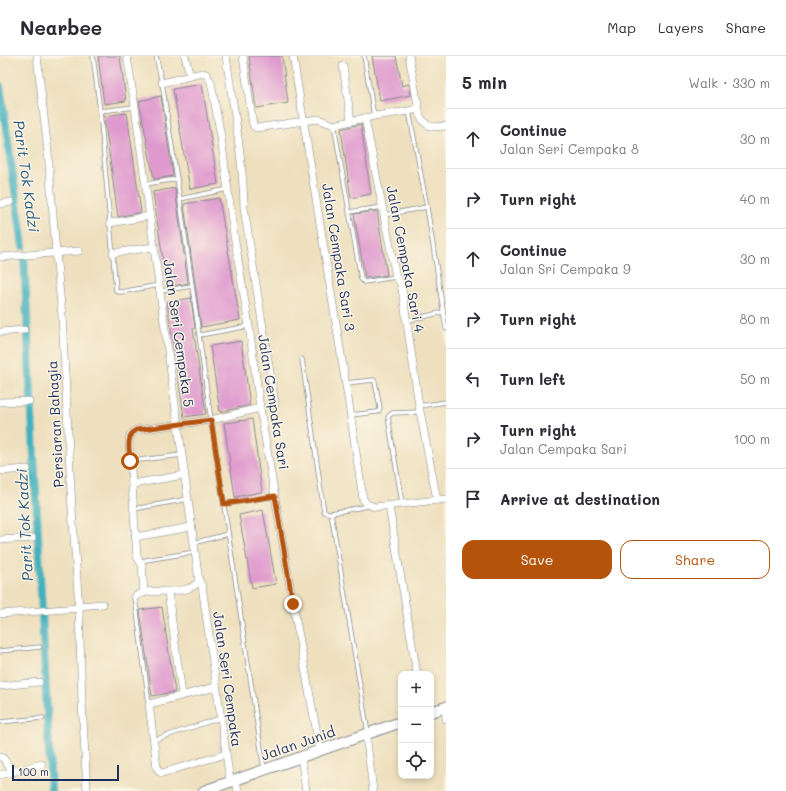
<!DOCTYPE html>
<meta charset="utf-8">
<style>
body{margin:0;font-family:Mali,sans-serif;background:#f7f7f7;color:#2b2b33}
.controls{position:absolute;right:12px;bottom:12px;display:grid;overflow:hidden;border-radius:8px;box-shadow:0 2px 6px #0003}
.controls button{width:36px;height:36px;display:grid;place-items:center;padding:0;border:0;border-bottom:1px solid #e1e1e2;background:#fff;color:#2b2b33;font:20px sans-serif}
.scale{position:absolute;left:12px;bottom:10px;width:107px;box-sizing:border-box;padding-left:4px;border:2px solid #1b2f5e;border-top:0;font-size:11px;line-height:14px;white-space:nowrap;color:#1b2f5e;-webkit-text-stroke:3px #fcf5e5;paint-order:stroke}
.stop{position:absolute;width:12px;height:12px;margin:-9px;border:3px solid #b45309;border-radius:50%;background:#fff}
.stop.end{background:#b45309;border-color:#fff;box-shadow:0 1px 4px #0008}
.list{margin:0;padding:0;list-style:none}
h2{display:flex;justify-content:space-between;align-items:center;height:52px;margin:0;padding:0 16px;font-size:17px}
h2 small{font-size:13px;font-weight:400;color:#7c7c81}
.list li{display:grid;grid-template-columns:26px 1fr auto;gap:12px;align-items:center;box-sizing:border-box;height:60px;padding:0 16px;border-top:1px solid #e1e1e2}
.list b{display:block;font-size:15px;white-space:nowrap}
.list p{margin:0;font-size:13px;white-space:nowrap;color:#7c7c81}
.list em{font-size:13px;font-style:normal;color:#7c7c81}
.actions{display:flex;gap:8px;padding:12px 16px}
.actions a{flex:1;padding:9px 0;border:1px solid #b45309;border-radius:12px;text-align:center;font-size:14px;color:#b45309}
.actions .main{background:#b45309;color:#fff}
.icon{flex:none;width:22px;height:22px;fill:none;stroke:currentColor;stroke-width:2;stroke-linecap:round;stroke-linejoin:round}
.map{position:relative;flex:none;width:446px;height:735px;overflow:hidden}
header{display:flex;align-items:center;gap:24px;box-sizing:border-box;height:56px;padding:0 20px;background:#fff;border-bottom:1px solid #e1e1e2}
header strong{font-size:19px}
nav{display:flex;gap:22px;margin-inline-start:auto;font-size:14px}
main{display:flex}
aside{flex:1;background:#fff}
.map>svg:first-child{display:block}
</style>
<header>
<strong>Nearbee</strong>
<nav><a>Map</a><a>Layers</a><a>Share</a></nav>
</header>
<main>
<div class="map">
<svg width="446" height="735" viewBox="0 0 446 735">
<rect width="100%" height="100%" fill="#fcf5e5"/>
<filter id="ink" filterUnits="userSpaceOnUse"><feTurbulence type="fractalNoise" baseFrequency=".025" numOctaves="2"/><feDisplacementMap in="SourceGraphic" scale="8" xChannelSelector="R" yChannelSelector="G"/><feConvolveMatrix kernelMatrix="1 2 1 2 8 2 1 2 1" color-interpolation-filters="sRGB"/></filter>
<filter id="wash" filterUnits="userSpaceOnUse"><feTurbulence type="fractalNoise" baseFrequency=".012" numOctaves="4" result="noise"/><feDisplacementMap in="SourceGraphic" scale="16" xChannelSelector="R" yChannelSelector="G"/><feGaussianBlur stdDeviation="0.9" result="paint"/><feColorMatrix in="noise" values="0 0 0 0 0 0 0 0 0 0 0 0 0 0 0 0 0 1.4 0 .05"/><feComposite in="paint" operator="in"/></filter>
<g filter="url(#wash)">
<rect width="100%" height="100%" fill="#eee0be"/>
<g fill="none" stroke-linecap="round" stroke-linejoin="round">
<g stroke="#42b1be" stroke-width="8">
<path d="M 0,30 L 23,190"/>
<path d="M 24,201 L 51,735"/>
</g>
</g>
<g id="blocks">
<g fill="#df99ce">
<path d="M 98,0 L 120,0 L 126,45 L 104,48 Z"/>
<path d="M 249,0 L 282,0 L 288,47 L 256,52 Z"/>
<path d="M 372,0 L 396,0 L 402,30 L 409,28 L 411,39 L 380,45 Z"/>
<path d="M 202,28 L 218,128 L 190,133 L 173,33 Z"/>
<path d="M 161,40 L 173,120 L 154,123 L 139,45 Z"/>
<path d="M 127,57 L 141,156 L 118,161 L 104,60 Z"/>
<path d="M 361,68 L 371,138 L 351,142 L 341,73 Z"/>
<path d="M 175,132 L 188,227 L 167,231 L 153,136 Z"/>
<path d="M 219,142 L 240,264 L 201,271 L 184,148 Z"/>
<path d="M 377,155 L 387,219 L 365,222 L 354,158 Z"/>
<path d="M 191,242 L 195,272 L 193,273 L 206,358 L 184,361 L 167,246 Z"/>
<path d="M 241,285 L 250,349 L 220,356 L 210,290 Z"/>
<path d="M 252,363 L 262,436 L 235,441 L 224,367 Z"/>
<path d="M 263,454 L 276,528 L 252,532 L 239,459 Z"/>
<path d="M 162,551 L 175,636 L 152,640 L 140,554 Z"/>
</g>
</g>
</g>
<g filter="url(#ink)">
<use href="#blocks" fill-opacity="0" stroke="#84888e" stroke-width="1"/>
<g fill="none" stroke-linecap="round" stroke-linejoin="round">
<g stroke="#84888e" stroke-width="5">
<g id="lane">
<path d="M 93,0 L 100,55 L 116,234 L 118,236 L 121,236 L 159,229"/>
<path d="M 156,0 L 162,27 L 177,123 L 211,364 L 264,713"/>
<path d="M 364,0 L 374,60"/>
<path d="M 100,55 L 135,51"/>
<path d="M 409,55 L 427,151 L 446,273"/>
<path d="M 334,69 L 361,223 L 364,226 L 396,221"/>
<path d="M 146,128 L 177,123"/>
<path d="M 180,143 L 228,133"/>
<path d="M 349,156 L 382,151"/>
<path d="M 384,159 L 427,151"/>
<path d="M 160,235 L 192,230"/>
<path d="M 406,265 L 443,256"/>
<path d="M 200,279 L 249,270"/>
<path d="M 302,303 L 324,456 L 327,457 L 331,457 L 368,450"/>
<path d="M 346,327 L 374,324 L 375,326 L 380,352 L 379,355 L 377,356 L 351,359"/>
<path d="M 419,350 L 446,346"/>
<path d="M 131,405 L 182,399"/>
<path d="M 402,447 L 388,361 L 392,357 L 420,356"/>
<path d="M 224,448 L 275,440"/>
<path d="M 134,453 L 188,443"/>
<path d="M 331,457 L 368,677"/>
<path d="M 193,487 L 228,478"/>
<path d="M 140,505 L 195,496"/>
<path d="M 135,541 L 149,648"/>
<path d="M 0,595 L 40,591"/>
<path d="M 0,666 L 43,662"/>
<path d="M 154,684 L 220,662"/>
</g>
</g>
<g stroke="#84888e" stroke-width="8">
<g id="street">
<path d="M 37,0 L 48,96 L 56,197 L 62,260 L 72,453 L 79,552 L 82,646 L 87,735"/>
<path d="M 127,0 L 135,51 L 199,525 C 186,543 145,529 135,541"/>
<path d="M 185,0 L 190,20"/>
<path d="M 226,0 C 233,50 243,101 244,152 L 275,348"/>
<path d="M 243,0 L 253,69 L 256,72 L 318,63 L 334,69 L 374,60 L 409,55 L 418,53"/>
<path d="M 293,0 L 348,342 L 363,443 L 367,448 L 375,451 L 446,443"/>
<path d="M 409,0 L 420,60 C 428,73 432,71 446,70"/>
<path d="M 343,10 L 351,65"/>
<path d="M 162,27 L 202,17 L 206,18 L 211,26 L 221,81 L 233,173 L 249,270 L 260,352 L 293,548 L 320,694"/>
<path d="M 365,62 L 396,221 L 401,228 L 403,239 L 419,350 L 437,444"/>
<path d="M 0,148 L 11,146"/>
<path d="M 110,167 L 150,160"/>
<path d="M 113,197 L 154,191"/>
<path d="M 0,201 L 79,195"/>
<path d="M 0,276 L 24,274"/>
<path d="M 0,346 L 29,345"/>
<path d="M 0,415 L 27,413"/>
<path d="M 132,428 L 184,419"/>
<path d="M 389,450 L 417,618"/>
<path d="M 135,481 L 191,471"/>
<path d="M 0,484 L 32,482"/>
<path d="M 199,525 L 202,530 L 230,725"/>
<path d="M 168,536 L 182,639"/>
<path d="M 144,537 L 142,509 L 137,501 L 129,385 L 130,379 L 136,374 L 211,364 L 260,352"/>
<path d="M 79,550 L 103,548"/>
<path d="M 0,558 L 79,552"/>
<path d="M 0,630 L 39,626"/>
<path d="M 216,631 L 149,648 L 157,712 L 160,716 L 162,717 L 226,698"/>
<path d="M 445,651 L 446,663"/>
<path d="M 366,678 L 373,735"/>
<path d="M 0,701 L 3,702 L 13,716"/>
<path d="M 301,701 L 306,735"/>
<path d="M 0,719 L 42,708"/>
<path d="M 236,724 L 238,735"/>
</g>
</g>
<g stroke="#84888e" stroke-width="12">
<g id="secondary">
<path d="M 431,656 L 446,651"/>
<path d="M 204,735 L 401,666"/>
</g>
</g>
<use href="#lane" stroke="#fff" stroke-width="3.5"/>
<use href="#street" stroke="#fff" stroke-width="7"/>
<use href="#secondary" stroke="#fff" stroke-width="10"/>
</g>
</g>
<g fill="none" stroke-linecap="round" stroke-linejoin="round" filter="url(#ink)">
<path stroke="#b45309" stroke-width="5" d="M 130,405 C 130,396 125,380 136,374 L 211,364 L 224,448 L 275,440 L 293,548"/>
</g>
<g text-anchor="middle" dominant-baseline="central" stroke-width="3" stroke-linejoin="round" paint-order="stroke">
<g font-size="14" fill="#1b2f5e" stroke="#fcf5e5">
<text transform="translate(339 201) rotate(81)">Jalan Cempaka Sari 3</text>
<text transform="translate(406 203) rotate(79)">Jalan Cempaka Sari 4</text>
<text transform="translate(179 277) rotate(82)">Jalan Seri Cempaka 5</text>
<text transform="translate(274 346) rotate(81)">Jalan Cempaka Sari</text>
<text transform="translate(55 368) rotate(-93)">Persiaran Bahagia</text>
<text transform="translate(228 623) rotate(82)">Jalan Seri Cempaka</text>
<text transform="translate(298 687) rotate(-19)">Jalan Junid</text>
</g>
<g font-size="15" font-style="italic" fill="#295c80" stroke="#fcf5e5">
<text transform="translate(27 120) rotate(82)">Parit Tok Kadzi</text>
<text transform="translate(24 469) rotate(-93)">Parit Tok Kadzi</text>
</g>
</g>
</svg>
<div class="controls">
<button>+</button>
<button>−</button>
<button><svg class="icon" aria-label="locate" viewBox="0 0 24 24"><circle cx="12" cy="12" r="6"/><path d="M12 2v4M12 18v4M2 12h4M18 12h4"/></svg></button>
</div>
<div class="scale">100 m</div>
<div class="stop" style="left:130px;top:405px"></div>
<div class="stop end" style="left:293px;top:548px"></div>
</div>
<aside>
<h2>5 min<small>Walk · 330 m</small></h2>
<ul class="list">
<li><svg class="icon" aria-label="ahead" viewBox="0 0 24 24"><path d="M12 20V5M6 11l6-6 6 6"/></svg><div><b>Continue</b><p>Jalan Seri Cempaka 8</p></div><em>30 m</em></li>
<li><svg class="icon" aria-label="right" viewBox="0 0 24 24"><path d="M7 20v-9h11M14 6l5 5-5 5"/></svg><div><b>Turn right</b></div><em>40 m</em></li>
<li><svg class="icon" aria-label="ahead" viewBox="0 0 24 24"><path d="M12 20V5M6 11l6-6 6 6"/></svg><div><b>Continue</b><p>Jalan Sri Cempaka 9</p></div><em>30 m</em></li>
<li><svg class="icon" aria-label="right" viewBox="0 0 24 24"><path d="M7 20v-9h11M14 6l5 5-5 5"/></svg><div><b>Turn right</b></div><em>80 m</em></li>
<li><svg class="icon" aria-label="left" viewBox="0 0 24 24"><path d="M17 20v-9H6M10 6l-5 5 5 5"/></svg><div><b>Turn left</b></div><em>50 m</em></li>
<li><svg class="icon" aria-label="right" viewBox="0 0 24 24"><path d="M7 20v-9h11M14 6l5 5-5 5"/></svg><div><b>Turn right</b><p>Jalan Cempaka Sari</p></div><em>100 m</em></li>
<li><svg class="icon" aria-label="arrive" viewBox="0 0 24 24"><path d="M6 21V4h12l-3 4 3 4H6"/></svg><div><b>Arrive at destination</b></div></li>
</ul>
<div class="actions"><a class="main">Save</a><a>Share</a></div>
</aside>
</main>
